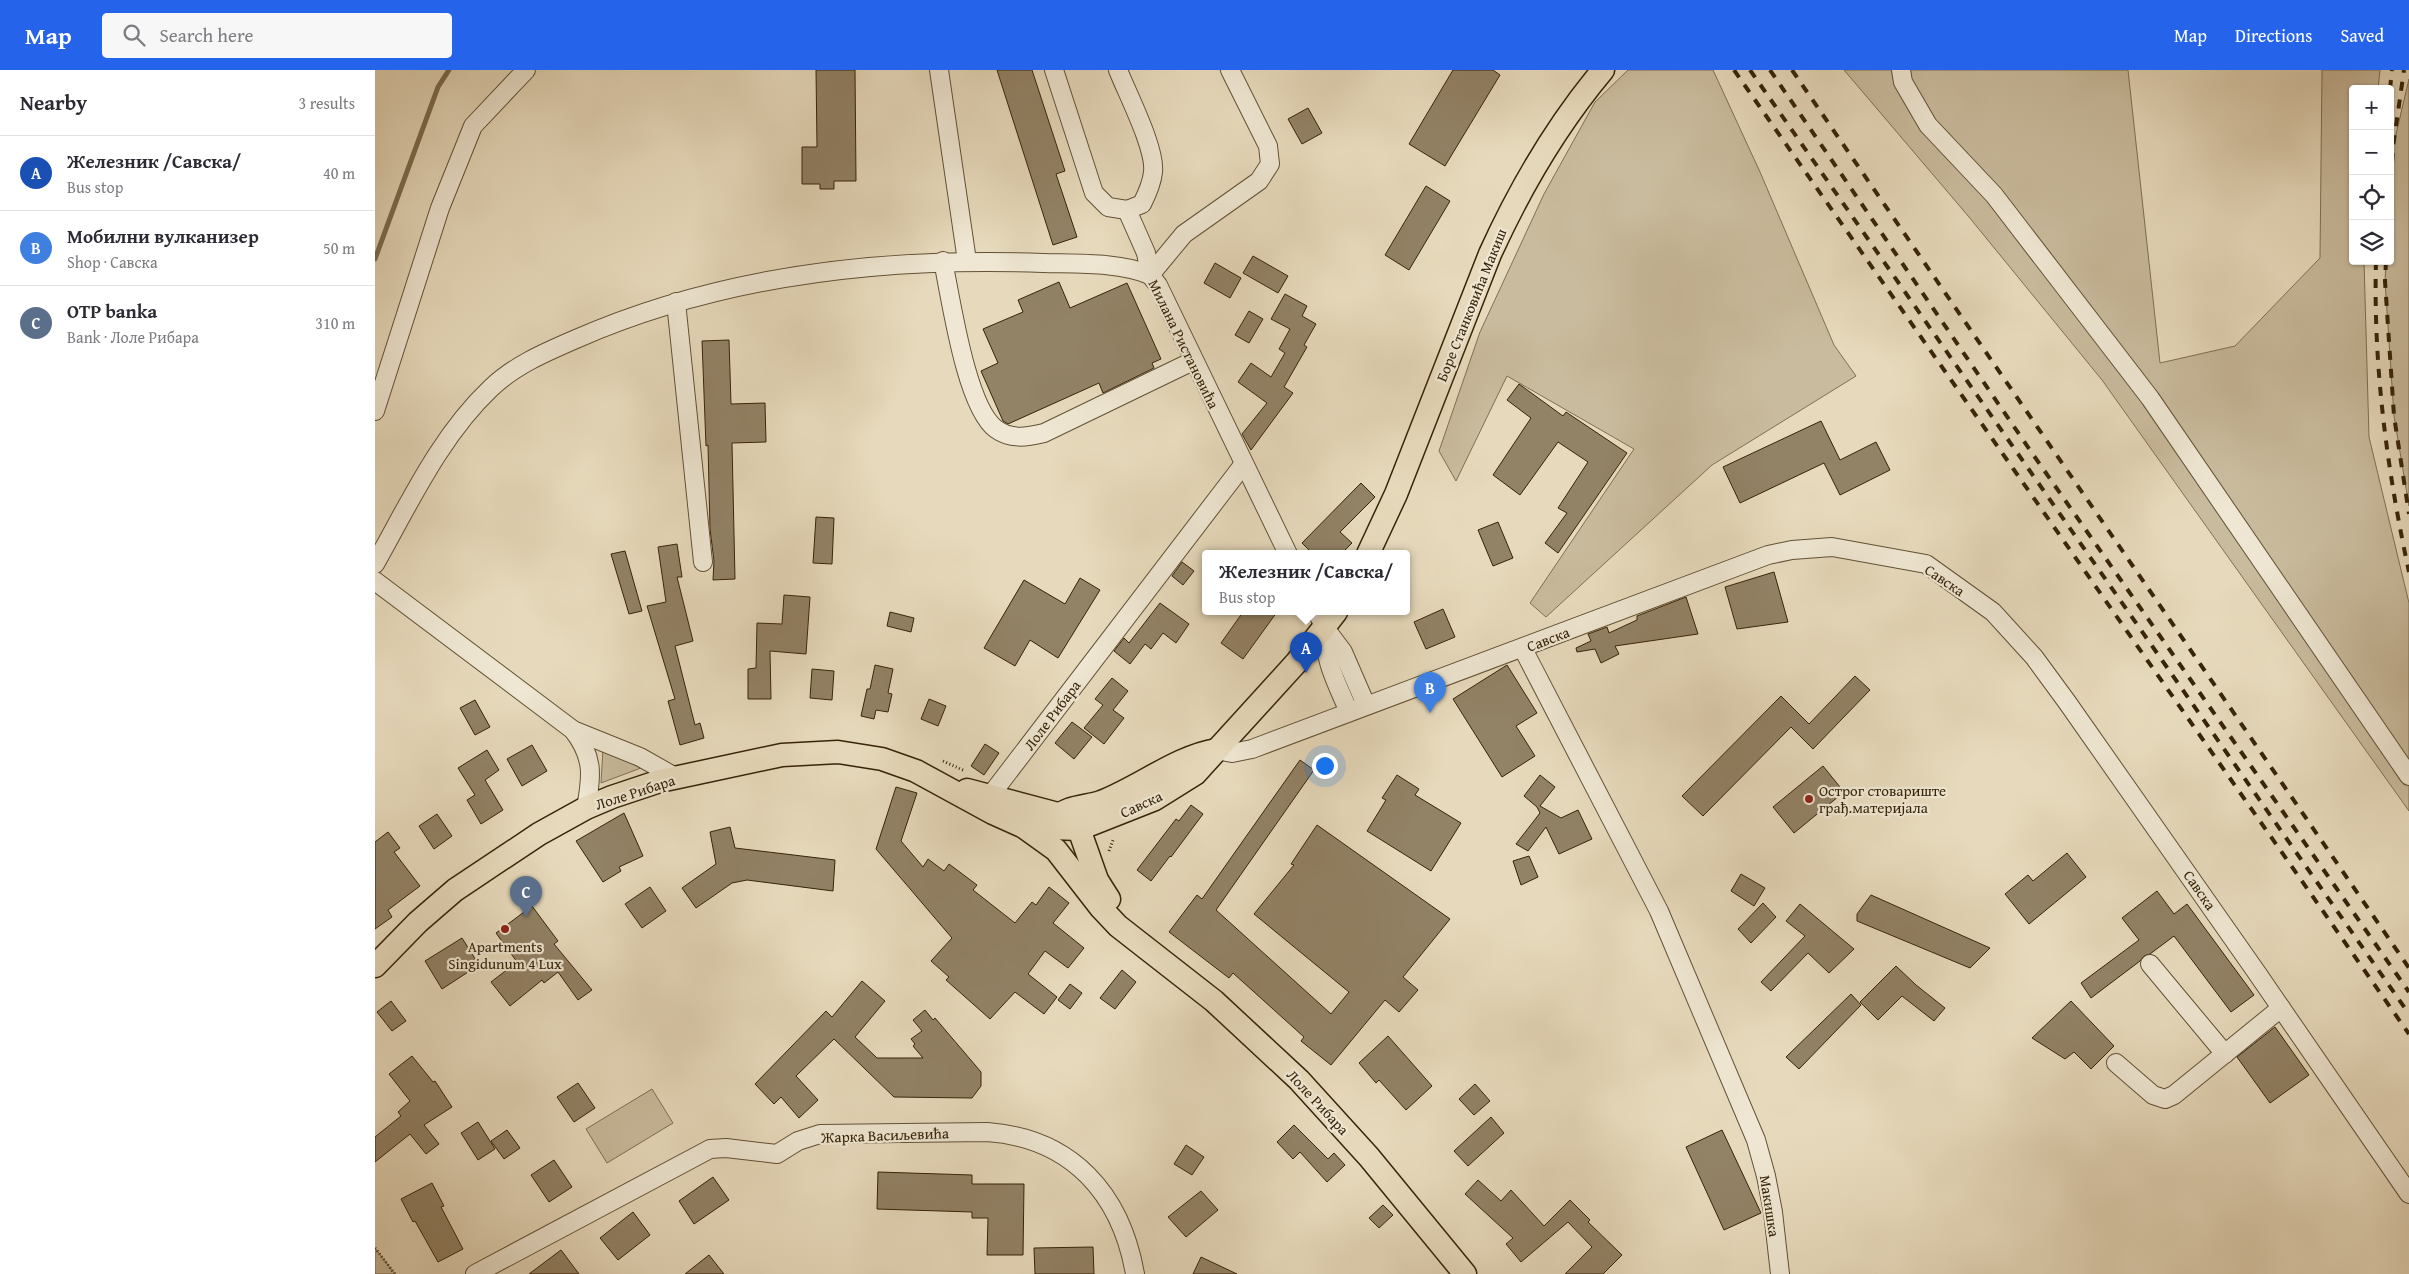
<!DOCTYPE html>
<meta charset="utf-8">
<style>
body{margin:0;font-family:"Gentium Book Plus",serif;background:#f7f7f7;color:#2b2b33}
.controls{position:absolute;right:15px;top:15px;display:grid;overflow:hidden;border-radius:5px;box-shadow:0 1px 4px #0004}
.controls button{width:45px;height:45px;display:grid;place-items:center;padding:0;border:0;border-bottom:1px solid #e1e1e2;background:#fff;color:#2b2b33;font:25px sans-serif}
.you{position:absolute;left:949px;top:695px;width:18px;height:18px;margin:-12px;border:4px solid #fff;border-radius:50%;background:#1a73e8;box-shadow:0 0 0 8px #1a73e833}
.badge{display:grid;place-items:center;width:32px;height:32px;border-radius:50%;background:#2563eb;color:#fff;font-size:16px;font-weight:700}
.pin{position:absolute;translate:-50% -41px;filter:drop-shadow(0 1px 2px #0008)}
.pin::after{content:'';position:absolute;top:26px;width:18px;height:15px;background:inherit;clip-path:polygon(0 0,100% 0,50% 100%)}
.popup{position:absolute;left:827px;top:480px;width:208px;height:65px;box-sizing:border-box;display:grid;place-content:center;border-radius:5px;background:#fff;filter:drop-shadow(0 1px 4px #0005);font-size:16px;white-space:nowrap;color:#7c7c81}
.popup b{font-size:19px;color:#2b2b33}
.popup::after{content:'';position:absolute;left:50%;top:100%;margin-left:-10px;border:10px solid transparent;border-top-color:#fff}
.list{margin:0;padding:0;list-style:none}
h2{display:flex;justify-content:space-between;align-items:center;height:65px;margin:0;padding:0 20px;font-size:21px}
h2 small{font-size:16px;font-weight:400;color:#7c7c81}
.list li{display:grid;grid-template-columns:32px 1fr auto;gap:15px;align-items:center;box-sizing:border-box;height:75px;padding:0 20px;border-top:1px solid #e1e1e2}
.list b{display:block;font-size:19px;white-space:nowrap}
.list p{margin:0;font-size:16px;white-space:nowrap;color:#7c7c81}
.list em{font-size:16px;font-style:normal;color:#7c7c81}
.icon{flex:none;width:28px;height:28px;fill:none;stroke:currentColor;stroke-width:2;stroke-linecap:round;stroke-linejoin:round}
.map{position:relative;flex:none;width:2034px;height:1204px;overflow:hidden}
header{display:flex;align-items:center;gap:30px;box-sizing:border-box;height:70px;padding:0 25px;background:#2563eb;color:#fff}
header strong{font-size:24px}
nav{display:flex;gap:28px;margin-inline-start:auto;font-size:18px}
.search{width:350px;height:45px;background:#f7f7f7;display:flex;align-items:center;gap:12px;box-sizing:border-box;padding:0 18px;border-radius:5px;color:#7c7c81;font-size:19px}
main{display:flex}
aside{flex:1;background:#fff}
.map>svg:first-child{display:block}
</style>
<header>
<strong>Map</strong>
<div class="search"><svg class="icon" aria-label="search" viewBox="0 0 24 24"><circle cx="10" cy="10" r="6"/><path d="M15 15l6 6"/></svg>Search here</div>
<nav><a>Map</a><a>Directions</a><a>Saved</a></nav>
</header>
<main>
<aside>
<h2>Nearby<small>3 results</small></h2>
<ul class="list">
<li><span class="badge" style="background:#1a4fb4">A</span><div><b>Железник /Савска/</b><p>Bus stop</p></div><em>40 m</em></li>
<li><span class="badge" style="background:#3f7fe0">B</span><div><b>Мобилни вулканизер</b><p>Shop · Савска</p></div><em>50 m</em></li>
<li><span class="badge" style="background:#5c6f8a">C</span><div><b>OTP banka</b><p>Bank · Лоле Рибара</p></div><em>310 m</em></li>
</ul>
</aside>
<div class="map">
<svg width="2034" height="1204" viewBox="0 0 2034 1204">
<rect width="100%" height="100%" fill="#e7dabc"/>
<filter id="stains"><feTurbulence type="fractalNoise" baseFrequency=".004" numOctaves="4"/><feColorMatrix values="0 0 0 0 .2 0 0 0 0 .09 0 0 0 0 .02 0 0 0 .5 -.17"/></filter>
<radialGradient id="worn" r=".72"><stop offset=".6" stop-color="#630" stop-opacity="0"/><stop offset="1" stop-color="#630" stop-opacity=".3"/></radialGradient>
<g fill="#c9bb9d" stroke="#806f52">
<path d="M 1253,0 L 1338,0 L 1385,102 L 1459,275 L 1481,306 L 1337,395 L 1171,547 L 1155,533 L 1259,379 L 1132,306 L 1081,411 L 1064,381 L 1105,262 L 1169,124 L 1220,32 Z"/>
<path d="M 1469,0 L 1753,0 L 1785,293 L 1860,276 L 1945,188 L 1947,0 L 2005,0 L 2003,19 L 1978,19 L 1978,191 L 1989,191 L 1994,367 L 2034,533 L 2034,741 L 1727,310 L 1594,147 Z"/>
<path d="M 2034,9 L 2034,436 L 2019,346 L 2010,211 L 2011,191 L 2015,191 L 2018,77 Z"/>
<path d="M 228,679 L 266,698 L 226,713 Z"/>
<path d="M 277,1019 L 298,1053 L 232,1093 L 211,1059 Z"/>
<path d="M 0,1178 L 20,1204 L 0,1204 Z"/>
</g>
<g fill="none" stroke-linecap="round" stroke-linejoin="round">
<path stroke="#7c6c4f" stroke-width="5" d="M 0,189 L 63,17 L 74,0"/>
</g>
<g fill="#928266" stroke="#362308">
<path d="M 441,0 L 480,0 L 481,111 L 459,111 L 459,119 L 445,119 L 445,114 L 427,114 L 427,77 L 442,77 Z"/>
<path d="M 622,0 L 657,0 L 690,101 L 681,104 L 702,167 L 678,175 Z"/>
<path d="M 1078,0 L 1118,0 L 1125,5 L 1070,96 L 1034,74 Z"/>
<path d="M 933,38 L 947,63 L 927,74 L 913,49 Z"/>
<path d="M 1051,116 L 1075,131 L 1034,200 L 1010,185 Z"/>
<path d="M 878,186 L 913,206 L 903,223 L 868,203 Z"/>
<path d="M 840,193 L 866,208 L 855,228 L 829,213 Z"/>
<path d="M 684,212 L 695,238 L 752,213 L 786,289 L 777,293 L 779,298 L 728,323 L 724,313 L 633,354 L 628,351 L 606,301 L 623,293 L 608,259 L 648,242 L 643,230 Z"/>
<path d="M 910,224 L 932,236 L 927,246 L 941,254 L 929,275 L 932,277 L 909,317 L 918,323 L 876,380 L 867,364 L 892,333 L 863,312 L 876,293 L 896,307 L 910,283 L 904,279 L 915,259 L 896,249 Z"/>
<path d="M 874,241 L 888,249 L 874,273 L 860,265 Z"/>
<path d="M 354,270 L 356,334 L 390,333 L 391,372 L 357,373 L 360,509 L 338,510 L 339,491 L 335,459 L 333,375 L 331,376 L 327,271 Z"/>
<path d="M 1144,314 L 1188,346 L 1191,342 L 1252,383 L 1183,483 L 1170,473 L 1192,443 L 1183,438 L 1213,392 L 1183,372 L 1145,425 L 1118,405 L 1156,348 L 1132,330 Z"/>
<path d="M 1446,351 L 1465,390 L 1501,372 L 1515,400 L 1465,425 L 1449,393 L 1365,433 L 1348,397 Z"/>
<path d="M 986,413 L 1000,427 L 965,462 L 977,473 L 966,484 L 938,484 L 927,473 Z"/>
<path d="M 441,447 L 459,448 L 457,494 L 438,493 Z"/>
<path d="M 1123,452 L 1138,488 L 1118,496 L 1103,460 Z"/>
<path d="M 302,474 L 307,507 L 302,507 L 318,571 L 300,576 L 320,655 L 325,653 L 329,668 L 305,675 L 293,631 L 300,629 L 272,536 L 291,532 L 283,477 Z"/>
<path d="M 250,481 L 267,541 L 254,544 L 236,484 Z"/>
<path d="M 807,492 L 819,501 L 808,515 L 797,506 Z"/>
<path d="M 1399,502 L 1413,552 L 1362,559 L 1350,517 Z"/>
<path d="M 705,508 L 725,520 L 683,588 L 655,570 L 640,596 L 609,578 L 649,510 L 690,534 Z"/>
<path d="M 409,525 L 435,527 L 431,584 L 395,581 L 396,629 L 373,629 L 373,599 L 381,598 L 382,553 L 407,554 Z"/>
<path d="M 1311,527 L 1323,564 L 1240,576 L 1244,584 L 1226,593 L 1220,579 L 1202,582 L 1201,578 L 1216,571 L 1213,564 L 1232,557 L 1234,563 L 1262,550 L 1262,546 Z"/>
<path d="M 785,533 L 814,554 L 801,573 L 788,563 L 776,579 L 770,574 L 755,594 L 739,581 L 749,568 L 754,573 Z"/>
<path d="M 1068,539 L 1080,567 L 1051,579 L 1039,552 Z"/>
<path d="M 515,542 L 539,548 L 536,562 L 512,556 Z"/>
<path d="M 868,542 L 902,542 L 868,589 L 846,573 Z"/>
<path d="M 500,595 L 518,599 L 513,623 L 517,624 L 513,642 L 501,640 L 499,649 L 486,646 L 492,619 L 495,619 Z"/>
<path d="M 1132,595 L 1162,643 L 1141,656 L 1160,686 L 1127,707 L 1078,629 Z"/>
<path d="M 437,599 L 459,601 L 457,630 L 435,628 Z"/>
<path d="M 1480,606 L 1495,620 L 1438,679 L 1416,657 L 1328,746 L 1307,726 L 1406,626 L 1434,654 Z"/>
<path d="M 737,608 L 753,621 L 738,640 L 749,648 L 729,674 L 709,658 L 728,635 L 720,629 Z"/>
<path d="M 554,629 L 571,636 L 563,656 L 546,649 Z"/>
<path d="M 100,630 L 115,657 L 100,665 L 85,638 Z"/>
<path d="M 697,652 L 717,667 L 699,689 L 680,673 Z"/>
<path d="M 610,674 L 624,683 L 609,705 L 596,696 Z"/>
<path d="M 157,675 L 172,701 L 147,716 L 132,689 Z"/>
<path d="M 112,680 L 124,700 L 110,710 L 128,740 L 106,754 L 92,730 L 100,725 L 83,698 Z"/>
<path d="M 925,690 L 939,700 L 841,840 L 956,944 L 974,922 L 879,844 L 919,795 L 916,794 L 942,755 L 1075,849 L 1028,907 L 1043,920 L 1024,942 L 1010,930 L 956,995 L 926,971 L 929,967 L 858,903 L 854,908 L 794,862 L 822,825 L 827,829 Z"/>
<path d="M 1448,696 L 1469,722 L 1419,763 L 1398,737 Z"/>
<path d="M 1022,705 L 1044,719 L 1040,725 L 1086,753 L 1056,801 L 992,761 L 1011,730 L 1007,728 Z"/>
<path d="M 1165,705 L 1180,717 L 1165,736 L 1186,748 L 1203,740 L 1217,769 L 1184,784 L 1171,757 L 1153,781 L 1141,774 L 1165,743 L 1162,737 L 1149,726 Z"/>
<path d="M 521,717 L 542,723 L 526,771 L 548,797 L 553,789 L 569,801 L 574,794 L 602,815 L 598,820 L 640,853 L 657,832 L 661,835 L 674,817 L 694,833 L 678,853 L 709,878 L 693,898 L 670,881 L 653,904 L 682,927 L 669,944 L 640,922 L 615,949 L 571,910 L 574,907 L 556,891 L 577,868 L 501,779 Z"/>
<path d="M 816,735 L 828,744 L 796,787 L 795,786 L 776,811 L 762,800 L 801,749 L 804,751 Z"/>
<path d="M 249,743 L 268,786 L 244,797 L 246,801 L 228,812 L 201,771 Z"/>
<path d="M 62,744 L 77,766 L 59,779 L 44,756 Z"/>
<path d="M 355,757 L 360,778 L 460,790 L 458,821 L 372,810 L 357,813 L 321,838 L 307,818 L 341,794 L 335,762 Z"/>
<path d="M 13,762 L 25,778 L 19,782 L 45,816 L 13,840 L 17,847 L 0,859 L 0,772 Z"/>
<path d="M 1692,783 L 1711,807 L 1654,854 L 1630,824 L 1653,805 L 1658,811 Z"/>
<path d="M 1154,786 L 1163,807 L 1146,815 L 1138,791 Z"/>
<path d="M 1366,804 L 1390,818 L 1379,836 L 1356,821 Z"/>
<path d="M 275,817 L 291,841 L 267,858 L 250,834 Z"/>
<path d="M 1782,821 L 1799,844 L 1812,834 L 1879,925 L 1856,942 L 1799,866 L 1775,884 L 1769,886 L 1765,891 L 1716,928 L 1706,913 L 1764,870 L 1747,848 Z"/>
<path d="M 1496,825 L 1615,878 L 1595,898 L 1482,851 L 1482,844 Z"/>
<path d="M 1388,833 L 1401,847 L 1376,873 L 1363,859 Z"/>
<path d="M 1425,834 L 1479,879 L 1454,903 L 1433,883 L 1396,921 L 1386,912 L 1430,866 L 1411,851 Z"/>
<path d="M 157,836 L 183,871 L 179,874 L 217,920 L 203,930 L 183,902 L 169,913 L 167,910 L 135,936 L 116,912 L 142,892 L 121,863 Z"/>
<path d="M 87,868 L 104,895 L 67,919 L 50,891 Z"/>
<path d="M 1521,896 L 1541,915 L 1570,938 L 1559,951 L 1527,926 L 1503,950 L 1485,932 Z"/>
<path d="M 747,900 L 761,912 L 740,939 L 725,928 Z"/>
<path d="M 487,911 L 510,931 L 480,967 L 502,988 L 548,988 L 538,976 L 540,974 L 536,969 L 547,961 L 538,950 L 550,940 L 558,950 L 560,948 L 606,1002 L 606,1016 L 597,1028 L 519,1027 L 459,969 L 421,1006 L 443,1030 L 424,1048 L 406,1027 L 399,1034 L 380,1014 L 451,941 L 457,947 Z"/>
<path d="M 695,914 L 707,923 L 695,939 L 683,930 Z"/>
<path d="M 1476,924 L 1486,935 L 1424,999 L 1411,987 Z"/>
<path d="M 16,931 L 31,951 L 17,961 L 2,942 Z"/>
<path d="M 1696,931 L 1739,976 L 1716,999 L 1699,982 L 1690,989 L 1657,968 Z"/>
<path d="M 1900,957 L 1934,1005 L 1895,1033 L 1862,987 Z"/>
<path d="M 1013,966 L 1057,1016 L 1031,1040 L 1004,1010 L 1001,1013 L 984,993 Z"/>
<path d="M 37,986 L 58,1012 L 60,1011 L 77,1037 L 49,1055 L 64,1074 L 51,1084 L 35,1064 L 0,1092 L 0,1067 L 26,1046 L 23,1042 L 35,1031 L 14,1004 Z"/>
<path d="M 203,1013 L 220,1038 L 199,1052 L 182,1027 Z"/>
<path d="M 1100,1014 L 1115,1031 L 1099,1045 L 1084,1029 Z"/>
<path d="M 1116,1047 L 1129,1063 L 1093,1096 L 1079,1081 Z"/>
<path d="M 103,1052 L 120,1079 L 103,1090 L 86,1063 Z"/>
<path d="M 919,1055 L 953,1089 L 959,1083 L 970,1095 L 952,1112 L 925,1082 L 918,1089 L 902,1072 Z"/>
<path d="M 132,1060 L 145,1078 L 129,1089 L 116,1071 Z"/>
<path d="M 1347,1060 L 1386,1143 L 1349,1160 L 1311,1077 Z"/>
<path d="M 811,1075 L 829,1087 L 817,1105 L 799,1094 Z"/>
<path d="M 179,1090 L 197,1117 L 174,1132 L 156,1105 Z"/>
<path d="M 503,1102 L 597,1105 L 597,1114 L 649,1114 L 648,1185 L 612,1185 L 613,1148 L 597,1148 L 597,1142 L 502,1139 Z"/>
<path d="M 338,1107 L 354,1130 L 319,1154 L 304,1131 Z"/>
<path d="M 1103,1110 L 1126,1131 L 1136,1120 L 1169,1156 L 1195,1130 L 1215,1150 L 1213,1152 L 1247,1185 L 1228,1204 L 1190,1204 L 1217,1177 L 1193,1152 L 1146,1192 L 1131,1174 L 1138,1168 L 1090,1124 Z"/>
<path d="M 57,1113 L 69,1136 L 66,1137 L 88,1179 L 63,1192 L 40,1151 L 38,1152 L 26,1129 Z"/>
<path d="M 826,1121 L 843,1140 L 811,1167 L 793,1147 Z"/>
<path d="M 1008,1135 L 1018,1145 L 1004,1158 L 994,1148 Z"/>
<path d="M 258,1142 L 275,1165 L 243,1190 L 225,1168 Z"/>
<path d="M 718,1177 L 719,1204 L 660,1204 L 659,1178 Z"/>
<path d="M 186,1180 L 204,1204 L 154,1204 Z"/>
<path d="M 334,1185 L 349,1204 L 310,1204 Z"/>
<path d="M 826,1187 L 862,1204 L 818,1204 Z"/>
</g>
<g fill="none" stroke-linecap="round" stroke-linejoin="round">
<g stroke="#625135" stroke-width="20">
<g id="minor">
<path d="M 564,0 L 592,191"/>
<path d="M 679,0 L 719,123 L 733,137 L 752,140 L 771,183 L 775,205 L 783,215 L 913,484"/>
<path d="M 743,0 C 752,23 781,79 778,102 C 777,113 772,124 767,134 L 752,140"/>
<path d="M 1526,0 L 1528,12 L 1553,55 L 1619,125 L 1775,328 L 2034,706"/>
<path d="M 568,191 C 576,229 591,337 621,359 C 636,370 652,367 669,363 L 818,291"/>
<path d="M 775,205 L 809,164 L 884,111 L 895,94 L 893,76 L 855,0"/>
<path d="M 301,232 L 328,492"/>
<path d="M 0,341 L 65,138 L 98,56 L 151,0"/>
<path d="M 0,494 C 34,434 65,366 116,318 C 140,295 171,282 201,269 C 347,205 511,187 668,193 C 700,194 745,192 775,205"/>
<path d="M 0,511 L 198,660 L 265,687 L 302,708"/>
<path d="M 942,542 L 950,558 L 968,582 L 991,635"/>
<path d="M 950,558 C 948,589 962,614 974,642"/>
<path d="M 1148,579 L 1284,841 L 1381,1070 L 1391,1106 L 1398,1142 L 1405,1204"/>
<path d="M 198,660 C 219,687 217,706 211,738"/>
<path d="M 841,680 L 857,683 L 877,679 L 1393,485 L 1417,480 L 1457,477 L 1551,494 L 1618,542 L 1659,587 L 1692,632 L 1882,903 L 2034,1124"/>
<path d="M 615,726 L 868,395"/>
<path d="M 1775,894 L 1850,984"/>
<path d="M 1741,993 L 1778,1025 L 1790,1029 L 1799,1025 L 1906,938"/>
<path d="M 100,1204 L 335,1079 L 351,1078 L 402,1084 L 423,1071 L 445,1064 L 612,1062 C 697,1068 746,1124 760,1204"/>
</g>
</g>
<g stroke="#362308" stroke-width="25">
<g id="major">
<path d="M 993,484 L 1021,424 L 1115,184 C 1145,118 1181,56 1228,0"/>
<path d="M 592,720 L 694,747 L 704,759 L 722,810 L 734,829"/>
<path d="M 680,749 C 691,736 711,737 726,732 C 765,717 801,687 841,680"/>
<path d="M 650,757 L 704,759 L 780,729 L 820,704 L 921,593 L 961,542"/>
<path d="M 0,896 L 43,852 L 80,820 L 164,764 L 211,738 L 237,727 L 285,711 L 407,685 L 463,682 L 507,689 L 541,701 L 618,743 L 649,757 L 681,780 L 726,838 L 743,856 L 839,931 L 924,1010 L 994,1087 L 1090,1204"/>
</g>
</g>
<g stroke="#362308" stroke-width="3" stroke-dasharray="1 2.5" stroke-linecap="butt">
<path d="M 568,691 L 590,701"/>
<path d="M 734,781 L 738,770"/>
<path d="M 0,1178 L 20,1204"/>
</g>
<use href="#minor" stroke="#efe7d3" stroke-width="18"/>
<use href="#major" stroke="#e7dabc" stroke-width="22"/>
<g stroke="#362308" stroke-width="4" stroke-dasharray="9 9" stroke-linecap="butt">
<path d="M 1359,0 L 2034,964"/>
<path d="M 1375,0 L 2034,944"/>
<path d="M 1395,0 L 1657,383 L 2034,922"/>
<path d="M 1417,0 L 2034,898"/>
<path d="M 2015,19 L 2017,0"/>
<path d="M 2015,128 L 2018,77 L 2029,0"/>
<path d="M 2001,191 C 1998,295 2012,400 2034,502"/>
<path d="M 2011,191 L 2010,211 L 2019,346 L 2034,444"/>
</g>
</g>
<g fill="#8f2418" stroke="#efe7d3" stroke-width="2">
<circle cx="1434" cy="729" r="5"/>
<circle cx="130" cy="859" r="5"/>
</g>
<g text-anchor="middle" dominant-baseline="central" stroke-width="4.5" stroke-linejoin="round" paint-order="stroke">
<g font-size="15" fill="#362308" stroke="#efe7d3">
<text transform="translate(1096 235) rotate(-68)">Боре Станковића Макиш</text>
<text transform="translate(809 274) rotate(64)">Милана Ристановића</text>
<text transform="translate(1570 510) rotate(34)">Савска</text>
<text transform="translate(1173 569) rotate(-21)">Савска</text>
<text transform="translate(677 645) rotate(-53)">Лоле Рибара</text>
<text transform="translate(260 722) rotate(-18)">Лоле Рибара</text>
<text transform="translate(766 734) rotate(-25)">Савска</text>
<text transform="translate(1825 820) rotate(55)">Савска</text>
<text transform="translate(943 1032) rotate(47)">Лоле Рибара</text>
<text transform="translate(510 1065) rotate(-2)">Жарка Васиљевића</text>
<text transform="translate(1395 1136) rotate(81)">Макишка</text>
</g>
<g font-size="15" fill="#362308" stroke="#efe7d3" text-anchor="start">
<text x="1444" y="720">Острог стовариште<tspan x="1444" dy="17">грађ.материјала</tspan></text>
<text x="130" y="876" text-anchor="middle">Apartments<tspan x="130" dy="17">Singidunum 4 Lux</tspan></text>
</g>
</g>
<rect width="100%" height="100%" filter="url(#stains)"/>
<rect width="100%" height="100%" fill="url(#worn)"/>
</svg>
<div class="controls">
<button>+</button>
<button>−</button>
<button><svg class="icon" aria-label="locate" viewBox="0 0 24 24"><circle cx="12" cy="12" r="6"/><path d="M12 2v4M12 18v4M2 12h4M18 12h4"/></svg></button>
<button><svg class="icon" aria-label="layers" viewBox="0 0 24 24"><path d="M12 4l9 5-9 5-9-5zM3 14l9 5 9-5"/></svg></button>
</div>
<div class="you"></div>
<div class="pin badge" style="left:931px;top:603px;background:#1a4fb4">A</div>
<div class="popup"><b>Железник /Савска/</b>Bus stop</div>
<div class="pin badge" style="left:1055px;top:643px;background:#3f7fe0">B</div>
<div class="pin badge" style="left:151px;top:847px;background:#5c6f8a">C</div>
</div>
</main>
